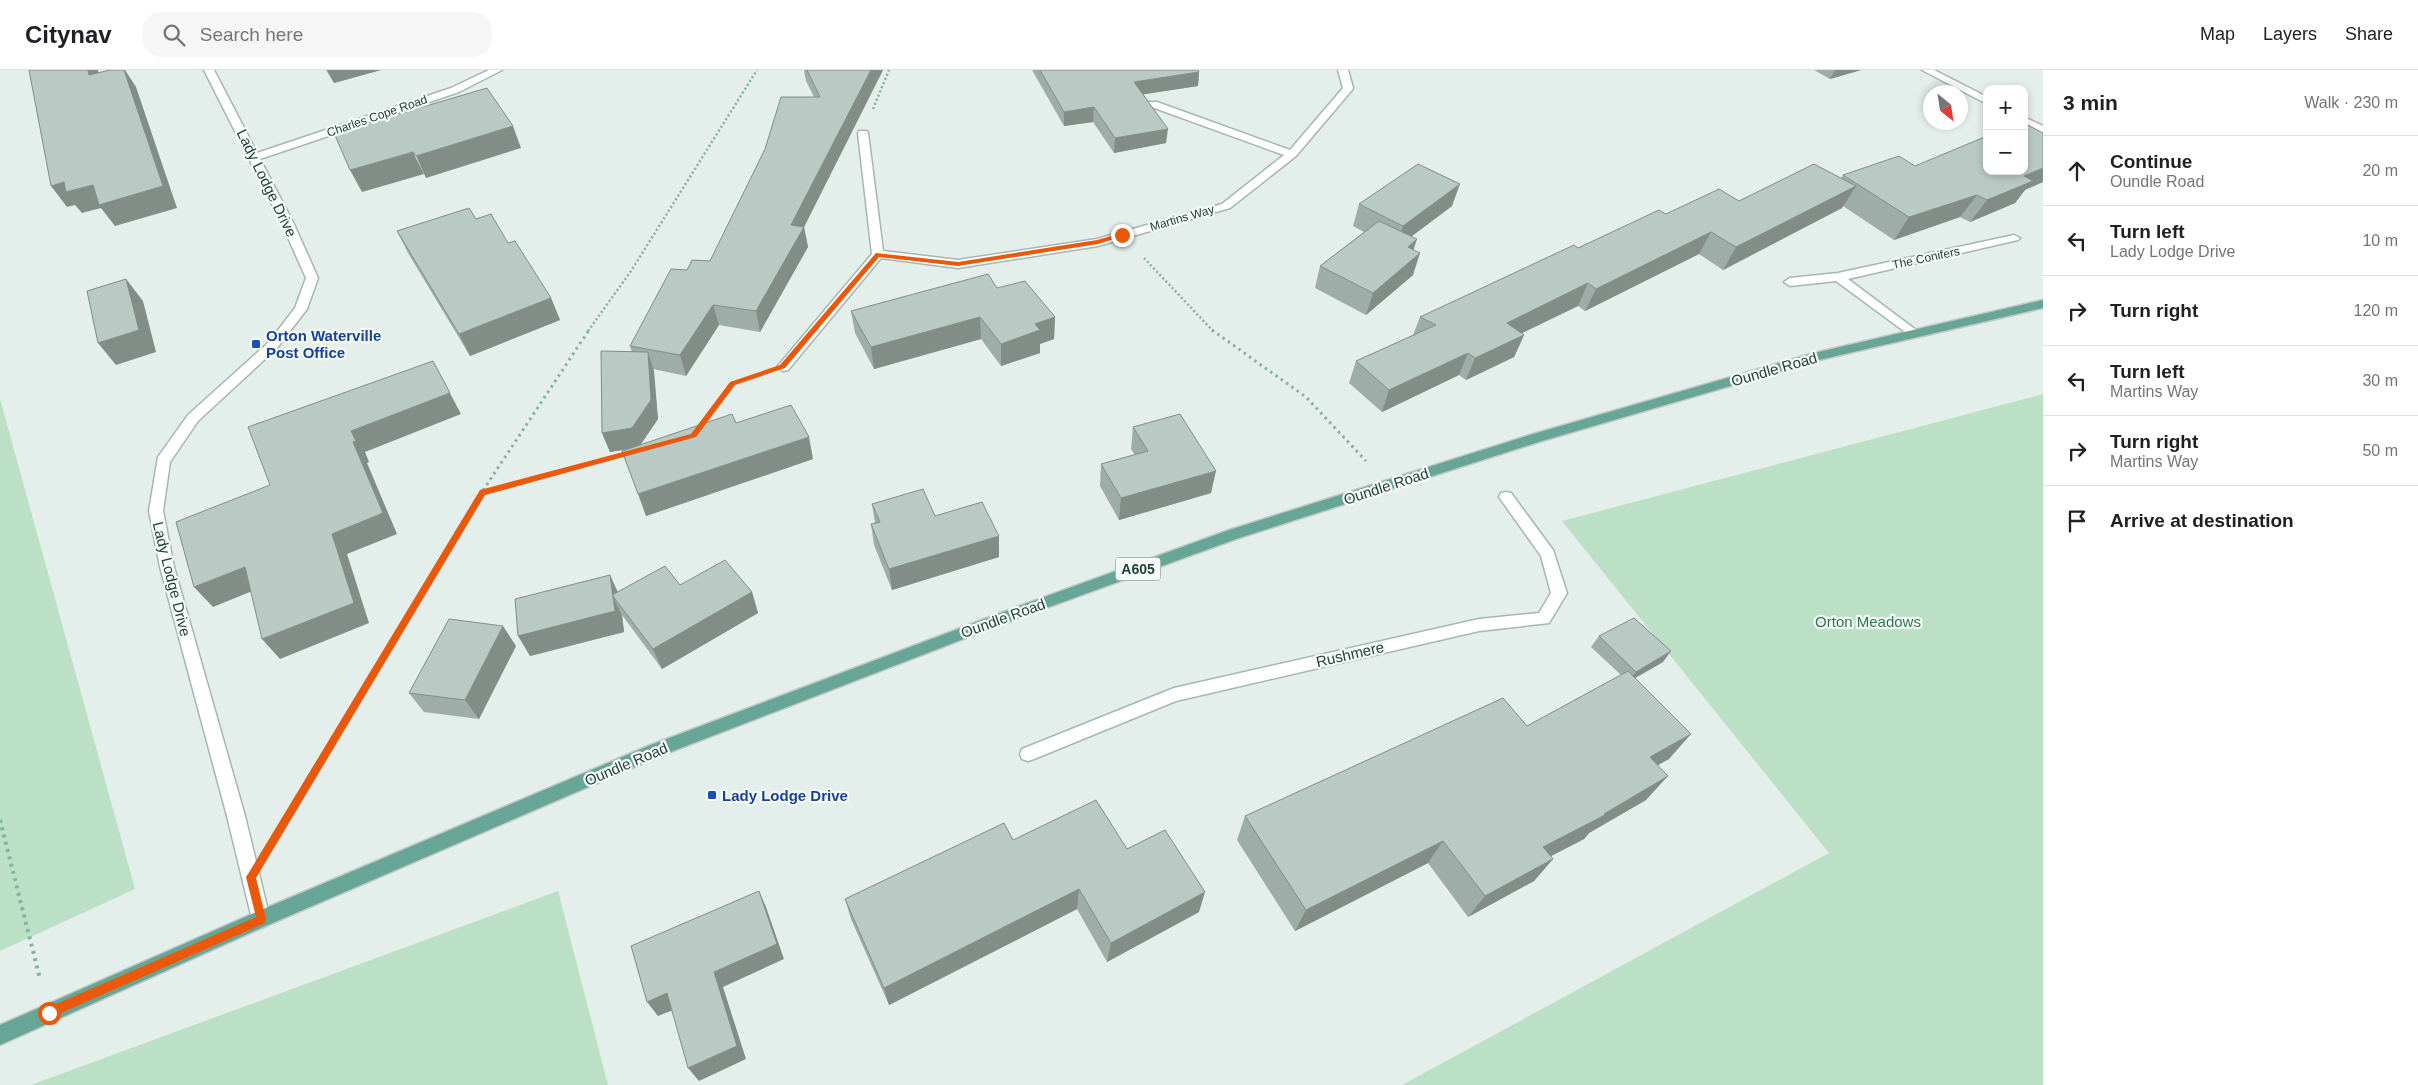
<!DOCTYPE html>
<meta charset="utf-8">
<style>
body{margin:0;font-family:Arial,sans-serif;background:#f6f6f6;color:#202124}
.controls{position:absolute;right:15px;top:15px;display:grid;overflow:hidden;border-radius:10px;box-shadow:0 2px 8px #0003}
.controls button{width:45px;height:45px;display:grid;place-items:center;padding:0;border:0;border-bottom:1px solid #e0e0e0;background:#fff;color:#202124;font:25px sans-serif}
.compass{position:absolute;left:1923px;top:15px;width:45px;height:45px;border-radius:50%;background:#fff;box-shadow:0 2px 8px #0003;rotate:150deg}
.stop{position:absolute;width:15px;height:15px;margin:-11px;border:4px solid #ea580c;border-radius:50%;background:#fff}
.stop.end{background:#ea580c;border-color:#fff;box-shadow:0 1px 5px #0008}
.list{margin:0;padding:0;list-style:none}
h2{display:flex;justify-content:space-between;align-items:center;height:65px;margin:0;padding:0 20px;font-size:21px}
h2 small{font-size:16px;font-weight:400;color:#757577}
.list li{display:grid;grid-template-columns:32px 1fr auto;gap:15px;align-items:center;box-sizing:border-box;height:70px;padding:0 20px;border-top:1px solid #e0e0e0}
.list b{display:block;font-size:19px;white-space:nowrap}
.list p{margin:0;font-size:16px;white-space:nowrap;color:#757577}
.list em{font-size:16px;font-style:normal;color:#757577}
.icon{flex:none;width:28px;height:28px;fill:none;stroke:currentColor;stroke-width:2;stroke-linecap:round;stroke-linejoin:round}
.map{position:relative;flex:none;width:2043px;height:1015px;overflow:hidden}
header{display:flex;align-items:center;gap:30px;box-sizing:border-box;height:70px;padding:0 25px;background:#fff;border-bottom:1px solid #e0e0e0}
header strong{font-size:24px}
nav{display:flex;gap:28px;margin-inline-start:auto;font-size:18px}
.search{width:350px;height:45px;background:#f6f6f6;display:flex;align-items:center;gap:12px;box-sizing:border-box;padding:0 18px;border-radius:20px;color:#757577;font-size:19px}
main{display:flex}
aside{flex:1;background:#fff}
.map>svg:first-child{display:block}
</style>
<header>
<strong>Citynav</strong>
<div class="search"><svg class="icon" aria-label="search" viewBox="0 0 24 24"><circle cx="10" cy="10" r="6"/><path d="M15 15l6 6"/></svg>Search here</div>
<nav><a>Map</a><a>Layers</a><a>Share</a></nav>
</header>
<main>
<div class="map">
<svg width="2043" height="1015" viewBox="0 0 2043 1015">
<rect width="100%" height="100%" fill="#e4eeea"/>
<g fill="#bce0c6">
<path d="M 2043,324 L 2043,1015 L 1402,1015 L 1829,783 L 1562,451 Z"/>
<path d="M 0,329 L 135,819 L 0,881 Z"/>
<path d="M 558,821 L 608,1015 L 31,1015 Z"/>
</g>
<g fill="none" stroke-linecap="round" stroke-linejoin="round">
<g stroke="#a6b7b1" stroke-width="3">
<g id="street">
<path d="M 204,0 L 214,0 L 257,83 L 451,18 L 489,0 L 502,0 L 459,22 L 260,89 L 293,152 L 318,208 L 307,239 L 277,278 L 198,351 L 170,392 L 163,441 L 174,497 L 245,746 L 270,849 L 268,855 L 261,858 L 254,855 L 252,849 L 227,746 L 160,497 L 149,441 L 158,387 L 188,345 L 269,272 L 295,238 L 306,208 L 281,152 Z"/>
<path d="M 1338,0 L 1348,0 L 1353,18 L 1352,20 L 1296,86 L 1230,138 L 1098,176 L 958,198 L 881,188 L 788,300 L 783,301 L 777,297 L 872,184 L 858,63 L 859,61 L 867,61 L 868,63 L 883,181 L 958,190 L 1097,169 L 1222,134 L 1284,85 L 1149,36 L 1149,32 L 1157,32 L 1290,80 L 1343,18 Z"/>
<path d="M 1922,0 L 1934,0 L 1987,27 L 1987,34 Z"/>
<path d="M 2024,47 L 2043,56 L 2043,63 L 2024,54 Z"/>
<path d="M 2014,165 L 2020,168 L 2018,170 L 1848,209 L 1916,260 L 1918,263 L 1912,267 L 1836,211 L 1790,216 L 1784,212 L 1790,208 L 1838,203 Z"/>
<path d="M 1506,422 L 1511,423 L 1553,480 L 1567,523 L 1549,553 L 1479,561 L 1176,631 L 1034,689 L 1028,691 L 1022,689 L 1020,684 L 1022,679 L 1174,618 L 1479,549 L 1539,543 L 1551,523 L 1541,486 L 1499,427 L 1501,423 Z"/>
</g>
</g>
<g stroke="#c1cac8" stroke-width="3">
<path id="primary" d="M 2043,230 L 2043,238 L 1819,290 L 1542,371 L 1239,468 L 1005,553 L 660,686 L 268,855 L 0,975 L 0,955 L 254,843 L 648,676 L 995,545 L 1229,460 L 1533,364 L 1814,283 Z"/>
</g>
<g stroke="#83b3a5" stroke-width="2.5" stroke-dasharray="2 2.5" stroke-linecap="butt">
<path d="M 873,39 L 889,0"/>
<path d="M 1144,188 L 1213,261"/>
<path d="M 588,261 L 631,201 L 757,0"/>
</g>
<g stroke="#83b3a5" stroke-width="3" stroke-dasharray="2.5 4" stroke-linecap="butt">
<path d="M 1212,260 L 1306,327 L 1366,391"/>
<path d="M 701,356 L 732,313 L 757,305"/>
<path d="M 483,422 L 627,384"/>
<path d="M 379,593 L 478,428 L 589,260"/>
</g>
<g stroke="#83b3a5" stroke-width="4" stroke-dasharray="3 4.5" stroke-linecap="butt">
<path d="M 0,750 L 40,909"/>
<path d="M 276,765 L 380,592"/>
</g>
<use href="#street" fill="#fff" fill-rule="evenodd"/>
<use href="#primary" fill="#67a696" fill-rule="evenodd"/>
</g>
<g fill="#9fada8">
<path d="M 326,0 L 381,0 L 334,13 Z"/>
<path d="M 804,0 L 883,0 L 804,157 L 808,177 L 760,262 L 719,255 L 686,306 L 653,299 L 658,349 L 640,375 L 736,353 L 813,389 L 646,446 L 630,379 L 610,382 L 602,363 L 632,282 L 630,276 L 687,200 L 710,191 L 814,27 L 806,11 Z"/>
<path d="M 1032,0 L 1198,0 L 1199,2 L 1198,16 L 1143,24 L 1166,73 L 1114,83 L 1093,52 L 1064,56 Z"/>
<path d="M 1814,0 L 1861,0 L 1830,9 Z"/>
<path d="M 1915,96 L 2025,120 L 2015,133 L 1970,152 L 1960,147 L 1894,170 L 1843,136 L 1842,138 L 1723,200 L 1699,184 L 1585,241 L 1578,236 L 1521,263 L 1524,265 L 1514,287 L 1466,310 L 1459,305 L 1382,342 L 1349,313 L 1356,291 L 1413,265 L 1420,247 L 1578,178 L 1666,144 L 1739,131 L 1841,108 L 1843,105 Z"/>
<path d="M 1359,134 L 1452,136 L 1412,166 L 1414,180 L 1413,205 L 1366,245 L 1315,218 L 1320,196 L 1364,162 L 1353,156 Z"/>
<path d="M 476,149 L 508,173 L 551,228 L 560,250 L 470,286 L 408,183 L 397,161 Z"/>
<path d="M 997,218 L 1055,247 L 1054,269 L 1040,274 L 1040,283 L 1001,296 L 981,269 L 874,299 L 855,263 L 851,241 Z"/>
<path d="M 1133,357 L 1211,423 L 1119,450 L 1100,416 L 1101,394 L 1135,385 L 1131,379 Z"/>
<path d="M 872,434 L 935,446 L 999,487 L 892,520 L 874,475 L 871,454 L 875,453 Z"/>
<path d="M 610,505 L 618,522 L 680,515 L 752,522 L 758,543 L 662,599 L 622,545 L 624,562 L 530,586 Z"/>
<path d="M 1599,566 L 1663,592 L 1635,608 L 1669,689 L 1658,695 L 1646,730 L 1589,763 L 1584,769 L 1551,786 L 1553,789 L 1534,811 L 1468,847 L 1428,793 L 1295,861 L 1237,770 L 1245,746 L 1527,656 L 1621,605 L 1591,577 Z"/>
<path d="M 516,576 L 479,649 L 424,642 L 409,623 Z"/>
<path d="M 1013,770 L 1127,779 L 1199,842 L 1107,892 L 1077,839 L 889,935 L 851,849 L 845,829 Z"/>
</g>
<g fill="#828d88">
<path d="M 88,0 L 98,0 L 103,26 L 89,5 Z"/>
<path d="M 124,0 L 125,0 L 136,17 L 177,138 L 115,156 L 101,138 L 82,143 L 75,135 L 67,137 L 51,116 L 64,112 L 93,115 Z"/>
<path d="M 327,0 L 381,0 L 334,13 Z"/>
<path d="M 871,0 L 883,0 L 804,157 L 808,177 L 760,262 L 756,241 L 791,155 Z"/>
<path d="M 1835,0 L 1861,0 L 1830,9 Z"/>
<path d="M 1199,2 L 1198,16 L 1133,26 L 1134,12 Z"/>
<path d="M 1094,37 L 1093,52 L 1064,56 L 1064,42 Z"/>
<path d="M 513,56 L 521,78 L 426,108 L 416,86 Z"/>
<path d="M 1168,59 L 1166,73 L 1114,83 L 1115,68 Z"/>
<path d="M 413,82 L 424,104 L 362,122 L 350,100 Z"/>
<path d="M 2043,98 L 2043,112 L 2025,120 L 2015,133 L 1970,152 L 1987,130 L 2024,106 Z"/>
<path d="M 1460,114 L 1452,136 L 1396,178 L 1403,156 Z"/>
<path d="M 1856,116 L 1842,138 L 1723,200 L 1736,177 Z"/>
<path d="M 1977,125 L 1960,147 L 1894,170 L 1909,147 Z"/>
<path d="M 1711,162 L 1699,184 L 1585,241 L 1596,219 Z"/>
<path d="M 1417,169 L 1410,191 L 1408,177 Z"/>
<path d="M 1420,183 L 1413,205 L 1366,245 L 1373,223 Z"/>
<path d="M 126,209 L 143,231 L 156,282 L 116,295 L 98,273 Z"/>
<path d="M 1588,213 L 1578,236 L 1498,275 L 1507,253 Z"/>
<path d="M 551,228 L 560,250 L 470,286 L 459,264 Z"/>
<path d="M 713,235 L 719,255 L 686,306 L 680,285 Z"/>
<path d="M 980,247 L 981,269 L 874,299 L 871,277 Z"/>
<path d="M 1055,247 L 1054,269 L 1040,274 L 1040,283 L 1001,296 L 1001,274 L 1035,254 Z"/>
<path d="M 1524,265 L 1514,287 L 1466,310 L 1475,288 Z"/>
<path d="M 648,282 L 654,301 L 658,349 L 639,377 L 610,382 L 602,363 Z"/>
<path d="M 1468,283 L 1459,305 L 1382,342 L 1389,320 Z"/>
<path d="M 433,291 L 461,344 L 365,382 L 369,392 L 367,393 L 397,464 L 347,484 L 369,553 L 280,589 L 262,569 L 332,464 L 353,372 L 351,361 Z"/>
<path d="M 809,367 L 813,389 L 646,446 L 638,424 Z"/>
<path d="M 1216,401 L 1211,423 L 1119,450 L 1121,428 Z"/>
<path d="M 999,466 L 999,487 L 892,520 L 889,499 Z"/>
<path d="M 245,497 L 262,517 L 213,537 L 194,517 Z"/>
<path d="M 610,505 L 619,526 L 612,525 L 622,545 L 624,562 L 530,586 L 518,566 Z"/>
<path d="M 752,522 L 758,543 L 662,599 L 653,579 Z"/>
<path d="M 503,556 L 516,576 L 479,649 L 465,630 Z"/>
<path d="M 1671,581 L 1663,592 L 1628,612 L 1636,602 Z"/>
<path d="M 1691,664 L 1669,689 L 1628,711 L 1650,687 Z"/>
<path d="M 1668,706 L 1646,730 L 1589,763 L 1584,769 L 1524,800 L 1543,777 L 1604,744 Z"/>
<path d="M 1443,771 L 1428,793 L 1295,861 L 1306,840 Z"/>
<path d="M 1553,789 L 1534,811 L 1468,847 L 1485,826 Z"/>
<path d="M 1079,819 L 1077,839 L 889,935 L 884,918 Z"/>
<path d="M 759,821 L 766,837 L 784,889 L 723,917 L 746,989 L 699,1011 L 688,998 L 714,902 Z"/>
<path d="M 1205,822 L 1199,842 L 1107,892 L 1111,873 Z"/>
<path d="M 667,923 L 678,938 L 658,946 L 647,932 Z"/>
</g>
<g fill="#b9c9c3" stroke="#828d88">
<path d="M 29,0 L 88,0 L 89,5 L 110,0 L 124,0 L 163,116 L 99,135 L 93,115 L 66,122 L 64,112 L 51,116 Z"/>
<path d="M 807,0 L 871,0 L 791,155 L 804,157 L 756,241 L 713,235 L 680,285 L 630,276 L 671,199 L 687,200 L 692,190 L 710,191 L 765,79 L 781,27 L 820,27 Z"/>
<path d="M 1040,0 L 1198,0 L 1199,2 L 1134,12 L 1168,59 L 1115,68 L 1094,37 L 1064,42 Z"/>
<path d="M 487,18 L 513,56 L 416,86 L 413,82 L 350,100 L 334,63 Z"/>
<path d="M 2024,53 L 2043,63 L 2043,98 L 2024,106 L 2033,111 L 1987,130 L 1977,125 L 1909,147 L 1843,105 L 1899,86 L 1915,96 L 1987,66 L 1987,101 L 2024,101 Z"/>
<path d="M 1418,94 L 1460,114 L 1403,156 L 1359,134 Z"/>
<path d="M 1814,94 L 1856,116 L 1736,177 L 1711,162 L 1596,219 L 1588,213 L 1507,253 L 1524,265 L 1475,288 L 1468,283 L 1389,320 L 1356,291 L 1436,255 L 1420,247 L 1574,175 L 1578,178 L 1659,140 L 1666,144 L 1719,119 L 1739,131 Z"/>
<path d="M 469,138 L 476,149 L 491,144 L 508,173 L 515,171 L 551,228 L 459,264 L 397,161 Z"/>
<path d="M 1379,151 L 1417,169 L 1408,177 L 1420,183 L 1373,223 L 1320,196 Z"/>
<path d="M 988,204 L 997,218 L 1025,211 L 1055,247 L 1035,254 L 1040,260 L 1001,274 L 980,247 L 871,277 L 851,241 Z"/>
<path d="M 126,209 L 139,260 L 98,273 L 87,221 Z"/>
<path d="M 601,281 L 648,282 L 651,330 L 632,358 L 602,363 Z"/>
<path d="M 433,291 L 450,323 L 351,361 L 356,371 L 353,372 L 383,443 L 332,464 L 354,533 L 262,569 L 245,497 L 194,517 L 176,452 L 270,415 L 248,357 Z"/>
<path d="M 791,335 L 809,367 L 638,424 L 622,381 L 732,344 L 736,353 Z"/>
<path d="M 1180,344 L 1216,401 L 1121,428 L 1101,394 L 1148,381 L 1133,357 Z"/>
<path d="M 923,419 L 935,446 L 982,432 L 999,466 L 889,499 L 871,454 L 880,452 L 872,434 Z"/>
<path d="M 725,490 L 752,522 L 653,579 L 612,525 L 665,496 L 680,515 Z"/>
<path d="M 610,505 L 615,541 L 518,566 L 515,529 Z"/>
<path d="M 1634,548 L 1671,581 L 1636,602 L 1599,566 Z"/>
<path d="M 449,549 L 503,556 L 465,630 L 409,623 Z"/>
<path d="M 1628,601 L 1691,664 L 1650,687 L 1668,706 L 1604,744 L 1605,745 L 1543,777 L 1553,789 L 1485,826 L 1443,771 L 1306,840 L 1245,746 L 1503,628 L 1527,656 Z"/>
<path d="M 1096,730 L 1127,779 L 1165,760 L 1205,822 L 1111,873 L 1079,819 L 884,918 L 845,829 L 1004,753 L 1013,770 Z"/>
<path d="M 759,821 L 777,874 L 714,902 L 737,976 L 688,998 L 667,923 L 647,932 L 631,876 Z"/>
</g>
<path fill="#ea580c" d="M 1122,163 L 1124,166 L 1098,174 L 958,196 L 879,187 L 785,298 L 735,315 L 696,367 L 485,425 L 256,808 L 266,849 L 265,853 L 52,947 L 45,947 L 45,939 L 256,847 L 246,807 L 248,804 L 480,420 L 691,364 L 730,312 L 780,295 L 876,183 L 958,192 L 1097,170 Z"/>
<g fill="#1a4fb4" stroke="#f5faf8" stroke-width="2">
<rect x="251" y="269" width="10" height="10" rx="2.5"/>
<rect x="707" y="720" width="10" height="10" rx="2.5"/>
</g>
<g text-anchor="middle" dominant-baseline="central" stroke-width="4.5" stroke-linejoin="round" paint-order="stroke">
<g font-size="12" fill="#224139" stroke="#f5faf8">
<text transform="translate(377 46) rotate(-19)">Charles Cope Road</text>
<text transform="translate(1182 148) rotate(-16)">Martins Way</text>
<text transform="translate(1926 188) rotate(-12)">The Conifers</text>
</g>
<rect fill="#f5faf8" stroke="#617872" stroke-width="1" x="1115.5" y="487.5" width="45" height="23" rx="4"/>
<g font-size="14" font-weight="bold" fill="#224139">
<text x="1138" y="499">A605</text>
</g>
<g font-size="15" fill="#224139" stroke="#f5faf8">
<text transform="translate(267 113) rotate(64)">Lady Lodge Drive</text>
<text transform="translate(1774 299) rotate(-16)">Oundle Road</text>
<text transform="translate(1386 416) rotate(-18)">Oundle Road</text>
<text transform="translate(172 509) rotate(76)">Lady Lodge Drive</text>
<text transform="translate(1003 548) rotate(-20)">Oundle Road</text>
<text transform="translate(1350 584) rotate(-13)">Rushmere</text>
<text transform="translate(626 694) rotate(-23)">Oundle Road</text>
</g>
<g font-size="15" font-weight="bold" fill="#164399" stroke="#f5faf8" text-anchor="start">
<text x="266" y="265">Orton Waterville<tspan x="266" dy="17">Post Office</tspan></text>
<text x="722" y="725">Lady Lodge Drive</text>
</g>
<g font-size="15" fill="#2a7a4a" stroke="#f5faf8">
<text x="1868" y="551">Orton Meadows</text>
</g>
</g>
</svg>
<div class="controls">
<button>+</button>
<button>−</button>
</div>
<svg class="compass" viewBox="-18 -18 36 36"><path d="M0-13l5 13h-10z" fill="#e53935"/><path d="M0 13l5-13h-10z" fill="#757577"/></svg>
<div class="stop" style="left:49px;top:943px"></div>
<div class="stop end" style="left:1122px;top:165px"></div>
</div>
<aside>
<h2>3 min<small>Walk · 230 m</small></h2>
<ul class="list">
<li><svg class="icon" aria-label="ahead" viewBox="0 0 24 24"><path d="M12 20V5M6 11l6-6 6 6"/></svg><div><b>Continue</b><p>Oundle Road</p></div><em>20 m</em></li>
<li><svg class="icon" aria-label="left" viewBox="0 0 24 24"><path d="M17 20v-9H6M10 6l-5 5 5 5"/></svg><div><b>Turn left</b><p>Lady Lodge Drive</p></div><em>10 m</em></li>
<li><svg class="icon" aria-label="right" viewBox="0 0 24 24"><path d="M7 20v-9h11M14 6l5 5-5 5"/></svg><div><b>Turn right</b></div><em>120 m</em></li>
<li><svg class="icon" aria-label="left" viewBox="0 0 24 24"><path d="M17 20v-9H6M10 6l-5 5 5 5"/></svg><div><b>Turn left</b><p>Martins Way</p></div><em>30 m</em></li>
<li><svg class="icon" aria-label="right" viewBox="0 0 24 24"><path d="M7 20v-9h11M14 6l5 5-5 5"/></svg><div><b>Turn right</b><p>Martins Way</p></div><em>50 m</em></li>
<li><svg class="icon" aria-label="arrive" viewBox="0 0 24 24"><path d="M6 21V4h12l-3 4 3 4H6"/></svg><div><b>Arrive at destination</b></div></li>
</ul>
</aside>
</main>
